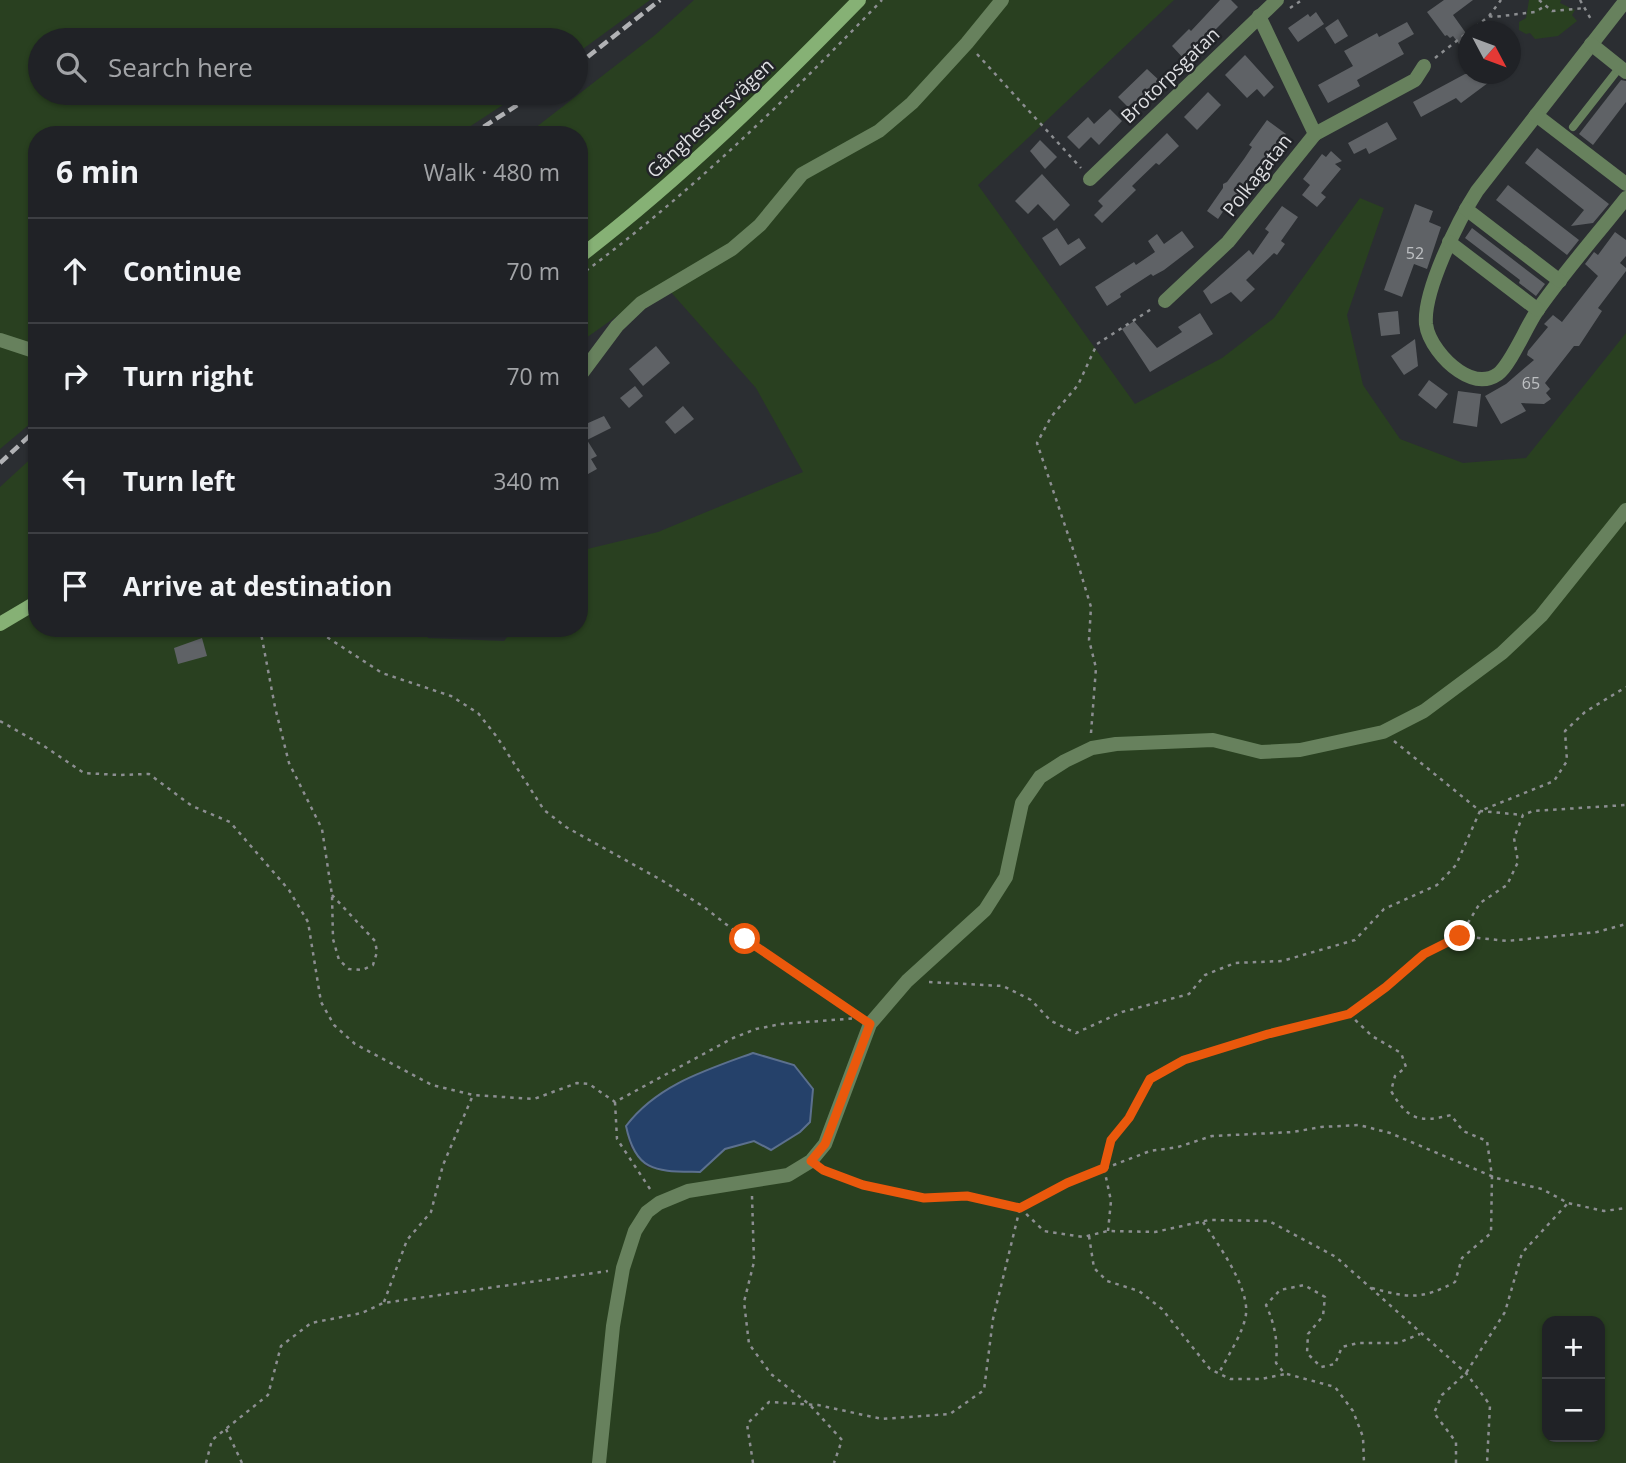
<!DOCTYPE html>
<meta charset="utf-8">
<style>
body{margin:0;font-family:"Open Sans",sans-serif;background:#2d2f32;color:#f1f3f6}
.controls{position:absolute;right:21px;bottom:21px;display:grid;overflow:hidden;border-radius:14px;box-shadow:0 2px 5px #0004}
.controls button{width:63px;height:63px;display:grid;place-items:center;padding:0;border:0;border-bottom:2px solid #3d3f43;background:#202226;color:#f1f3f6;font:35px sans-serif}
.compass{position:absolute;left:1458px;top:21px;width:63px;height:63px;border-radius:50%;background:#202226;box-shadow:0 2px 5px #0004;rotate:131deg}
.stop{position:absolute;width:21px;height:21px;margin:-16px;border:5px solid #ea580c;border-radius:50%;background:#fff}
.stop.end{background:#ea580c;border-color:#fff;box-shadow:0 2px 7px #0008}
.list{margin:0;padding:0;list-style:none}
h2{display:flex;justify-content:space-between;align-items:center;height:91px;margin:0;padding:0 28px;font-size:30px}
h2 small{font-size:23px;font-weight:400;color:#a2a4a7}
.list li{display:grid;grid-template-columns:46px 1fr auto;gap:21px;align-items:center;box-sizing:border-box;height:105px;padding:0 28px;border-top:2px solid #3d3f43}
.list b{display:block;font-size:26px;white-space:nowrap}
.list em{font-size:23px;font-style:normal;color:#a2a4a7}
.icon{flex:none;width:38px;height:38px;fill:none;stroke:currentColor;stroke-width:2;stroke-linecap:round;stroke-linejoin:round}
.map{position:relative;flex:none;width:1626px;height:1463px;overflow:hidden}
.search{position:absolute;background:#202226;box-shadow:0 2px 5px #0004;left:28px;top:28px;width:560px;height:77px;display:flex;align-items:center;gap:18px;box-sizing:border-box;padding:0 24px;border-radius:38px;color:#a2a4a7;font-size:26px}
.panel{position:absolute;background:#202226;box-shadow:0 2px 5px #0004;left:28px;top:126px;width:560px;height:511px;border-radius:28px}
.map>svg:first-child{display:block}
</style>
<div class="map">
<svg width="1626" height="1463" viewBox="0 0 1626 1463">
<rect width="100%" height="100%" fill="#2b2e32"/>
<g fill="#294020" fill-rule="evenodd">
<path d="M 0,0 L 650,0 L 576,54 L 576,40 L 40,40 L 40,93 L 521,93 L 457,135 L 37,135 L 37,418 L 0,449 Z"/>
<path d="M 694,0 L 1174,0 L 978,185 L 1135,404 L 1222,358 L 1274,318 L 1360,198 L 1384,208 L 1347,315 L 1363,385 L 1400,439 L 1463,463 L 1526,458 L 1626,333 L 1626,1463 L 0,1463 L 0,487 L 37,453 L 37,628 L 426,628 L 428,638 L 504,641 L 514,628 L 579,628 L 579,551 L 658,532 L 803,472 L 756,388 L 669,290 L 617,316 L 579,343 L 579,135 L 526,135 L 655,35 ZM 753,1053 L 771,1150 L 754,1141 L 725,1149 L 700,1172 L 647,1167 L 630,1147 L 626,1126 L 654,1098 L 679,1082 ZM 1547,1321 L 1600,1321 L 1600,1437 L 1547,1437 Z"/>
<path d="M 1529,0 L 1561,0 L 1560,3 L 1575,10 L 1572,15 L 1577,21 L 1558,36 L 1535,39 L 1530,33 L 1526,34 L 1519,30 L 1519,22 L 1526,18 Z"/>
</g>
<path fill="#25416a" stroke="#5c708e" stroke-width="2" d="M 753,1053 L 794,1065 L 813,1089 L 810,1122 L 800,1132 L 771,1150 L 754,1141 L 725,1149 L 700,1172 C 658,1171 636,1174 626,1126 C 657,1085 706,1070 753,1053 Z"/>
<g fill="#5f6266">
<path d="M 1220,0 L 1231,0 L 1238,7 L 1185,60 L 1172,46 L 1189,29 L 1191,31 Z"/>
<path d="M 1444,0 L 1473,0 L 1453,15 L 1468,36 L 1468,56 L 1453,36 L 1450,38 L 1447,35 L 1445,36 L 1427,12 Z"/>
<path d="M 1316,12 L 1324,24 L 1298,42 L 1288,28 L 1308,14 L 1310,17 Z"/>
<path d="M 1338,19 L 1348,36 L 1335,44 L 1325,28 Z"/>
<path d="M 1407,22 L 1414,34 L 1398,43 L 1404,54 L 1357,80 L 1360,86 L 1328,103 L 1318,85 L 1353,66 L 1344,51 L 1377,33 L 1379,37 Z"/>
<path d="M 1245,55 L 1274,87 L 1264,97 L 1257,89 L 1247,98 L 1225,75 Z"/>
<path d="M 1147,69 L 1162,83 L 1138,105 L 1134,101 L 1128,107 L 1118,97 Z"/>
<path d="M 1465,74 L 1500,74 L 1461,103 L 1456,98 L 1421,117 L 1413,102 Z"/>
<path d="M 1621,80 L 1626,81 L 1626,102 L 1593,145 L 1579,134 Z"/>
<path d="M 1208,92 L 1221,105 L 1197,130 L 1184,117 Z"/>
<path d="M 1110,109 L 1122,121 L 1099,145 L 1091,137 L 1079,149 L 1067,137 L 1088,117 L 1094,124 Z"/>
<path d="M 1267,120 L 1286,134 L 1230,210 L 1226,207 L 1218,219 L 1207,211 L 1223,188 L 1223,184 L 1227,182 L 1244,159 L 1252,147 L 1249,145 Z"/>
<path d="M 1387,122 L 1397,139 L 1369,154 L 1366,148 L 1354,154 L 1348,143 Z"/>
<path d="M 1167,133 L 1179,146 L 1159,165 L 1156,163 L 1132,186 L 1136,190 L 1102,223 L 1094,215 L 1103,206 L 1098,201 Z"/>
<path d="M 1040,140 L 1057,157 L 1045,169 L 1030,151 Z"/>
<path d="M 1537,148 L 1609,204 L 1593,223 L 1571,226 L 1584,210 L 1525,163 Z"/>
<path d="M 1331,151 L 1342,161 L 1335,164 L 1341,169 L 1321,193 L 1326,197 L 1317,207 L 1302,195 L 1310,185 L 1303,179 L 1322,154 L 1326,157 Z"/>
<path d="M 1042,174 L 1070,205 L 1054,221 L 1038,204 L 1028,214 L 1015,201 Z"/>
<path d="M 1508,185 L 1579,240 L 1567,255 L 1496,200 Z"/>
<path d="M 1415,204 L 1433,211 L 1429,222 L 1441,227 L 1427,269 L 1414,264 L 1402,297 L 1384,290 Z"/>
<path d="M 1282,206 L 1298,217 L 1281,241 L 1285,244 L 1277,255 L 1274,253 L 1246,280 L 1255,289 L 1241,302 L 1231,292 L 1211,304 L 1203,291 L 1249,250 L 1253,255 L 1269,232 L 1265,229 Z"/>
<path d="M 1057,228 L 1068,245 L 1079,238 L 1086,248 L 1060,266 L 1042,238 Z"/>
<path d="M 1472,228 L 1545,284 L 1536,296 L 1519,283 L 1520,280 L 1465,238 Z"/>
<path d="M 1182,231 L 1194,247 L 1164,270 L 1153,276 L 1151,274 L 1120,294 L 1121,297 L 1107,306 L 1095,287 L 1134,262 L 1136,265 L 1155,252 L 1148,241 L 1157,234 L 1164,244 Z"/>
<path d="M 1615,232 L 1626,240 L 1626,256 L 1620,263 L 1626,268 L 1626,271 L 1598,308 L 1602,311 L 1579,346 L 1574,346 L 1545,383 L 1550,389 L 1546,393 L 1551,399 L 1544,404 L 1521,403 L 1526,411 L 1501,424 L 1485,396 L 1506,384 L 1534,360 L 1527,355 L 1528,351 L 1548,327 L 1544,324 L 1553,315 L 1562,322 L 1598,276 L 1585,264 L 1594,252 L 1598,255 Z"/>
<path d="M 1398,311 L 1400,334 L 1381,336 L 1378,313 Z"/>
<path d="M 1200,313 L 1213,334 L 1150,372 L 1122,329 L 1134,321 L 1157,348 L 1182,332 L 1178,327 Z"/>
<path d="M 1415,339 L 1418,366 L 1404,375 L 1391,356 Z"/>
<path d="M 656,346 L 670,363 L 643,386 L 629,369 Z"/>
<path d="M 1429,380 L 1448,394 L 1436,409 L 1418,395 Z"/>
<path d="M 635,386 L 643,396 L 629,408 L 620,398 Z"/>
<path d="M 1458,391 L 1481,394 L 1477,427 L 1453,423 Z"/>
<path d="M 683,406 L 694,419 L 675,434 L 665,422 Z"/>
<path d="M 604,416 L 611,428 L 587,440 L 597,456 L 591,459 L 597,469 L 579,479 L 579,427 Z"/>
<path d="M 202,638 L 207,656 L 178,664 L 174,648 Z"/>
</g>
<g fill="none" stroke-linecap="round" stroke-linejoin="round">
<g stroke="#8c8e91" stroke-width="2.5" stroke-dasharray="3.5 5" stroke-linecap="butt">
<path d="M 1539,0 L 1552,11 L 1585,8"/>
<path d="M 1580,0 L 1592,21"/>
<path d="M 1290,8 L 1302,0"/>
<path d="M 1489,16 L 1494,17 L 1535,12 L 1545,6"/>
<path d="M 1469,32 L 1489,16 L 1501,0"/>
<path d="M 977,54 L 1081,168"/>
<path d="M 1435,58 L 1468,32"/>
<path d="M 579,276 C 689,195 787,99 882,0"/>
<path d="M 260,628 L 275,707 L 289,763 L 322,829 L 332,895 L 333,939 L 339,960 L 349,969 L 362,970 L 373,965 L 377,952 L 375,941 L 332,895"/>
<path d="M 313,628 L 382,673 L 451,696 L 478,713 L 497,737 L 544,810 L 566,827 L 663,881 L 704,907 L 745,939 L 849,1009 L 859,1018"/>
<path d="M 0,721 L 44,746 L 84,773 L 119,775 L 149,774 L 192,806 L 230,822 L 289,890 L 308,922 L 321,1002 L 334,1025 L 355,1044 L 432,1085 L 473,1095 L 534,1099 L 577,1083 L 589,1084 L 615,1102 L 733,1038 L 756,1029 L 781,1024 L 859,1018"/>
<path d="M 1091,733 L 1096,668 L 1089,640 L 1091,607 L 1078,564 L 1037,443 L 1051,417 L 1078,385 L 1097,344 L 1153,308"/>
<path d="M 1394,741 L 1480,811 L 1523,815"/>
<path d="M 1460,936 L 1507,941 L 1597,932 L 1626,924"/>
<path d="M 929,982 L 1003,986 L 1031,1000 L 1051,1021 L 1076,1033 L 1122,1012 L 1189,994 L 1205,975 L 1235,963 L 1282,961 L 1355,940 L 1384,909 L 1437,885 L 1456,865 L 1480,811 L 1554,781 L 1567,761 L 1565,731 L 1585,712 L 1626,687"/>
<path d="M 1349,1014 L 1372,1036 L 1401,1053 L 1406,1067 L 1395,1076 L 1391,1091 C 1408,1120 1419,1123 1451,1115 L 1463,1131 L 1487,1141 L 1492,1176 L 1491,1233 L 1462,1258 L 1455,1282 C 1422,1300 1408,1298 1372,1288"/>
<path d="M 615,1102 L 617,1139 L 652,1192"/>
<path d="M 822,1170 L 863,1185 L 924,1198 L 967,1196 L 1020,1208 L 1067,1183 L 1150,1151 L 1178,1147 L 1212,1136 L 1293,1132 L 1321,1127 L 1359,1125 L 1390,1133 L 1496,1178 L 1542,1189 L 1568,1203 L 1604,1211 L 1626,1208"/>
<path d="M 752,1196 L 754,1262 L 744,1302 L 749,1344 L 771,1374 L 810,1405 L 842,1440 L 834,1463"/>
<path d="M 1020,1208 L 1044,1231 L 1083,1237 L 1108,1231 L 1155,1232 L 1209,1220 L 1269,1221 L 1336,1257 L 1466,1373 L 1490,1405 L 1487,1463"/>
<path d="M 1203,1222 C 1218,1244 1249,1287 1246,1314 C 1244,1332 1227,1357 1219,1373"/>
<path d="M 1108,1231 L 1111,1201 L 1104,1168 L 1111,1141 L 1129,1118 L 1150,1079 L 1184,1060 L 1267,1034 L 1349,1014 L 1386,987 L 1424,954 L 1460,936 L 1480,903 L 1507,885 L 1518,862 L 1514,838 L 1523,815 L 1533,811 L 1626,805"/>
<path d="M 1089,1236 L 1094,1268 L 1107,1281 L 1139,1291 L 1162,1309 L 1210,1369 L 1230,1379 L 1261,1379 L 1285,1374 L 1276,1363 C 1278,1341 1275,1325 1266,1305 L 1280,1290 L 1304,1285 L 1325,1297 L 1323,1316 L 1308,1334 L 1307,1353 L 1321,1367 L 1335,1364 L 1342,1347 L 1358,1343 L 1398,1343 L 1420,1334"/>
<path d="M 384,1302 L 407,1240 L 431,1212 L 443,1165 L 473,1095"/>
<path d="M 1287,1374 L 1335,1387 L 1353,1411 L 1363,1437 L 1364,1463"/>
<path d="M 226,1429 L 242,1463"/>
<path d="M 206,1463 L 212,1440 L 268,1395 L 281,1346 L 311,1323 L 362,1313 L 383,1303 L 608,1271"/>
<path d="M 753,1463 L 747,1424 L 769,1402 L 818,1405 L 882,1419 L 950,1414 L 984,1390 L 993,1319 L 1020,1208"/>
<path d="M 1456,1463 L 1456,1442 L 1434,1413 L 1442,1395 L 1466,1373 L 1505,1312 L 1522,1253 L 1568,1203"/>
</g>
<path stroke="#67815d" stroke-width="8" d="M 1573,127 L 1620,67"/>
<g stroke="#67815d" stroke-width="14">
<path d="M 1626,0 L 1477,191 C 1459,219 1423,291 1426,324 C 1428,341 1444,361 1459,371 C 1471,379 1485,383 1498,374 C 1511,364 1526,327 1537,311 C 1564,272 1596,236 1626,198"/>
<path d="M 1591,44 L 1626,72"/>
<path d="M 1536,115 L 1626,184"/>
<path d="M 1315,134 L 1415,80 L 1424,66"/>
<path d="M 1090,179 L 1277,0"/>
<path d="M 1466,209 L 1560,281"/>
<path d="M 1449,242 L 1538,310"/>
<path d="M 1165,301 L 1228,242 L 1315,134 L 1259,16"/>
<path d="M 0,340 L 37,352"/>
<path d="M 579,377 L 617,326 L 641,303 L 732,249 L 760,225 L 802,174 L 879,131 L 912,103 L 967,43 L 1002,0"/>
<path d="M 599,1463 L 613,1326 L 623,1268 L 635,1231 L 647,1212 L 659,1203 L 688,1191 L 788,1175 L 811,1161 L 825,1144 L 870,1024 L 907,981 L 985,910 L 1006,877 L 1022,803 L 1040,777 L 1065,761 L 1092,748 L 1116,744 L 1213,740 L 1261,752 L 1300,750 L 1383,732 L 1424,711 L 1502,653 L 1541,616 L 1626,510"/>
</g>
<g stroke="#86b175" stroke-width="14">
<path d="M 579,257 C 680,180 770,91 859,0"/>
<path d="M 0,624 L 37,602"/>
</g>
<g stroke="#b1b2b5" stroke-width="4.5" stroke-dasharray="10 5" stroke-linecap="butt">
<path d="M 576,66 L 660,0"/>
<path d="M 471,135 L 536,93"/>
<path d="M 0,463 L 37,429"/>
</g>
</g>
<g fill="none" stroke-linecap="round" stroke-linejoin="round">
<path stroke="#ea580c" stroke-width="9" d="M 745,939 L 870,1024 L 825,1144 L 811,1161 L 823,1170 L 863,1185 L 924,1198 L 967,1196 L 1020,1208 L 1067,1183 L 1104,1168 L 1111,1140 L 1129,1118 L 1150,1079 L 1184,1060 L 1268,1034 L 1349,1014 L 1386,987 L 1424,954 L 1460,936"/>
</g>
<g text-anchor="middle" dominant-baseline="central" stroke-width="5" stroke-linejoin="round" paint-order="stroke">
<g font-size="16" fill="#bec0c3">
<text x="1415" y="253">52</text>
<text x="1531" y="383">65</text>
</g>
<g font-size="19" fill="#dedfe2" stroke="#222428">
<text transform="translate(1170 75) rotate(-44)">Brotorpsgatan</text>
<text transform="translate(710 118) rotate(-43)">Gånghestersvägen</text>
<text transform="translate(1257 175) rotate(-52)">Polkagatan</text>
</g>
</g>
</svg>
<div class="controls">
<button>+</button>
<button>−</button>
</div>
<svg class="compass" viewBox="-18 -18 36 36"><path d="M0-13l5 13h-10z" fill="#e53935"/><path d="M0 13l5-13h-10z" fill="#a2a4a7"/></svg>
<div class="stop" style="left:745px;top:939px"></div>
<div class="stop end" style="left:1460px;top:936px"></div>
<div class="search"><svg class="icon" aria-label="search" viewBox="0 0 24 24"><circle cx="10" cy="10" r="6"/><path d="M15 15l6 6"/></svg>Search here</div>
<section class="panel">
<h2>6 min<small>Walk · 480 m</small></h2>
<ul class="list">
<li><svg class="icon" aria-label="ahead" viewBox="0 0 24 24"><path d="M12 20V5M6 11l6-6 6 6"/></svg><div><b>Continue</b></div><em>70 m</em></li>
<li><svg class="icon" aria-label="right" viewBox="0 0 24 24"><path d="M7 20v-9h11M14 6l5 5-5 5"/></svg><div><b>Turn right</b></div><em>70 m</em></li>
<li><svg class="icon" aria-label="left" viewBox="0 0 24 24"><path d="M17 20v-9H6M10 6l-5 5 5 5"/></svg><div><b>Turn left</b></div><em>340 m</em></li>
<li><svg class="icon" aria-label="arrive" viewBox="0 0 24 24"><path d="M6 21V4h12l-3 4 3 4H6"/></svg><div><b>Arrive at destination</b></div></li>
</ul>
</section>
</div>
